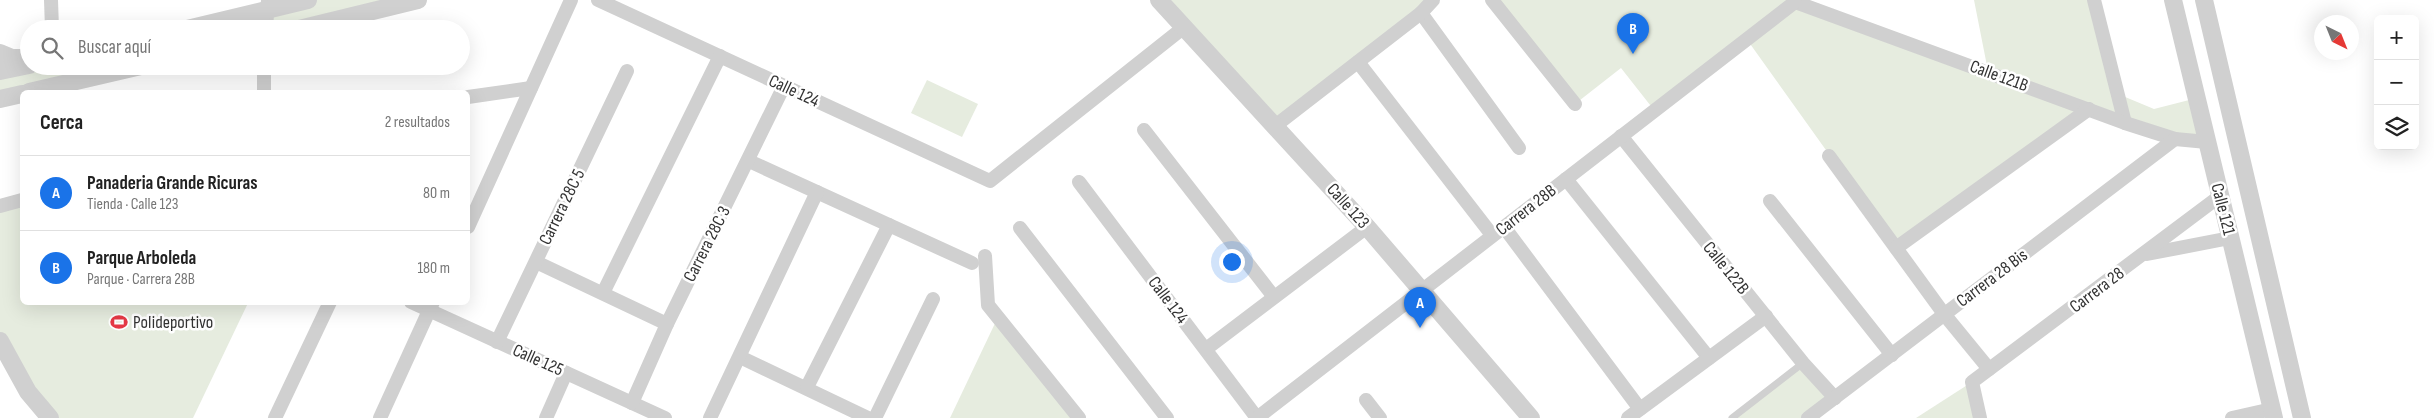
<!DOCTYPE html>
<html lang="es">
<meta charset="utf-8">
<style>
body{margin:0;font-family:"Sofia Sans Condensed",sans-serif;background:#f6f6f6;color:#222}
.controls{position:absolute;right:15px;top:15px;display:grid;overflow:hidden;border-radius:8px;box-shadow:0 5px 20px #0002}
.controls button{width:45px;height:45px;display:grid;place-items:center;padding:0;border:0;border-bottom:1px solid #e0e0e0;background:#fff;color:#222;font:25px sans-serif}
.compass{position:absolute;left:2314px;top:15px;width:45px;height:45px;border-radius:50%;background:#fff;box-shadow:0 5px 20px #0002;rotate:137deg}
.you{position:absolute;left:1231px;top:261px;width:18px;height:18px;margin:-12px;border:4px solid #fff;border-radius:50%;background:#1a73e8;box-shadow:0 0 0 8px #1a73e833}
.badge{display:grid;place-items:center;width:32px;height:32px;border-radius:50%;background:#1a73e8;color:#fff;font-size:16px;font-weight:700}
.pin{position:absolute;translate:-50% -41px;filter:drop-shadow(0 1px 2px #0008)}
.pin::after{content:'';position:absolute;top:26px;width:18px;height:15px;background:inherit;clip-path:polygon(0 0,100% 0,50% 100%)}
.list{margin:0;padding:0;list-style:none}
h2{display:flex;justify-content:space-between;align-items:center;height:65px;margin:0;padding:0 20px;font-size:21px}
h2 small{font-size:16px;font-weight:400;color:#767676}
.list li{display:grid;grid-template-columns:32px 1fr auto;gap:15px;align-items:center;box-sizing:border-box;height:75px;padding:0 20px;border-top:1px solid #e0e0e0}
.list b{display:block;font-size:19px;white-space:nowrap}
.list p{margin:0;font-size:16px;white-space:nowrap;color:#767676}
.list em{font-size:16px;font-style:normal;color:#767676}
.icon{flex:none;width:28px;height:28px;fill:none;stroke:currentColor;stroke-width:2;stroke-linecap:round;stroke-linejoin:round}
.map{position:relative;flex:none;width:2434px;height:418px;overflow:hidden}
.search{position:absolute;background:#fff;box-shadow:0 5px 20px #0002;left:20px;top:20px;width:450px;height:55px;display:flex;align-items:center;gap:12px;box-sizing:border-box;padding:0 18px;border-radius:28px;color:#767676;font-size:19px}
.panel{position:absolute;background:#fff;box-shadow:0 5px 20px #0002;left:20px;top:90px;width:450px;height:215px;border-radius:8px}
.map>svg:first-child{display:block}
</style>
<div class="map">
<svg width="2434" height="418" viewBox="0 0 2434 418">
<rect width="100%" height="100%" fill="#fff"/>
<g fill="#e6ecdf">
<path d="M 308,0 L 418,0 L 299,29 L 187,29 Z"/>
<path d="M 1171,0 L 1433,0 L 1275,126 Z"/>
<path d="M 1492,0 L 1795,0 L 1988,71 L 1974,0 L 2094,0 L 2118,94 L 2154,109 L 2197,98 L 2207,142 L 2088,109 L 1896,248 L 1748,41 L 1654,110 L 1621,68 L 1575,104 Z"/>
<path d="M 29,66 L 141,66 L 0,99 L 0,71 Z"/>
<path d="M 927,80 L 978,104 L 962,137 L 911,113 Z"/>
<path d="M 22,200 L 22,302 L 248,303 L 193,418 L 50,418 L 0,341 L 0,206 Z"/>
<path d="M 998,317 L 1079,418 L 950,418 Z"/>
<path d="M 1803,363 L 1835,398 L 1808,418 L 1732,418 Z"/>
<path d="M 1972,382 L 1980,418 L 1916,418 Z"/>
</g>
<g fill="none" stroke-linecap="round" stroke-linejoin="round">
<path stroke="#d0d0d0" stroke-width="7" d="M 1732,418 L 1803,363"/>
<g stroke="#d0d0d0" stroke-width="14">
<path d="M 51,0 L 52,29"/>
<path d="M 598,0 L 990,181 L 1183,28"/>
<path d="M 1492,0 L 1575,104"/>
<path d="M 2094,0 L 2125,123"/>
<path d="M 1795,2 L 2125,123 L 2175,139 L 2207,142"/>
<path d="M 1421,13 L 1519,148"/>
<path d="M 266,29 L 268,0"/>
<path d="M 1358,62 L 1492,235"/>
<path d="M 264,92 L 264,66"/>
<path d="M 468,97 L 531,88"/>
<path d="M 1275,126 L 1421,13 L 1433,0"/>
<path d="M 1144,130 L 1274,297"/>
<path d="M 1621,136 L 1803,363 L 1835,398"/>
<path d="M 1829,156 L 1944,314 L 1989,369"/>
<path d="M 749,161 L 972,263"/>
<path d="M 1566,179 L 1709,358"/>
<path d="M 1079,182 L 1257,418"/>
<path d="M 1770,201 L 1892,355"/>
<path d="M 0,206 L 22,200"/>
<path d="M 468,227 L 571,0"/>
<path d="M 1504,227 L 1640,409"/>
<path d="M 1020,228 L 1167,418"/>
<path d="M 1896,248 L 2089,109"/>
<path d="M 2147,254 L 2230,238"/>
<path d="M 985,256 L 988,305 L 1079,418"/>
<path d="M 536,262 L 667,324"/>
<path d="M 603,293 L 720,56"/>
<path d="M 411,302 L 665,418"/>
<path d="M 497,342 L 627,71"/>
<path d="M 1206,349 L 1367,227"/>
<path d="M 740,357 L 868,418"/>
<path d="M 807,387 L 889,225"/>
<path d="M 1366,400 L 1380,418"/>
<path d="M 632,403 L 667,324 L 784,86"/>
<path d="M 275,418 L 330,302"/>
<path d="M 380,418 L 433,302"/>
<path d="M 546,418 L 566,373"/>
<path d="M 710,418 L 817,192"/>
<path d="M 875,418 L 933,299"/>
<path d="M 1257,418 L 1795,2"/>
<path d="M 1628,418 L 1766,316"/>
<path d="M 1808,418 L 2175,139"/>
<path d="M 1980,418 L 1972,382 L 2220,196"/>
<path d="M 2232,418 L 2272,409"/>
</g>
<g stroke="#d0d0d0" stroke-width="18">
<path d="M 1159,0 L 1367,227 L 1531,418"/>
<path d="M 2173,0 L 2274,418"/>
<path d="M 2204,0 L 2302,418"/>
<path d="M 187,29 L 308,0"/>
<path d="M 299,29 L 418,0"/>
<path d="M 0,53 L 12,58 L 29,58"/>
<path d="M 0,71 L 29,65"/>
<path d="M 29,92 L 141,66"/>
<path d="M 0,99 L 22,94"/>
<path d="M 0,341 L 28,392 L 50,418"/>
</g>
</g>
<defs>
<g id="stadium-bare" transform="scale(1.35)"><path d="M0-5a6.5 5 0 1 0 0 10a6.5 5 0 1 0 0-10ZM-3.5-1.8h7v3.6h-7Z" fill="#e63946" stroke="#fff" stroke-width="2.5" paint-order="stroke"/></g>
</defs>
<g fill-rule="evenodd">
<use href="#stadium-bare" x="119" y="322"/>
</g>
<g text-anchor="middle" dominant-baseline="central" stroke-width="5" stroke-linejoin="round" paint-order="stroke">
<g font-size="18" fill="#333" stroke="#fff">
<text transform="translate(1999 76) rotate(20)">Calle 121B</text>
<text transform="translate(794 91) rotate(25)">Calle 124</text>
<text transform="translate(1348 206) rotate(48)">Calle 123</text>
<text transform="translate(562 207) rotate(-64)">Carrera 28C 5</text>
<text transform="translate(2223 209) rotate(76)">Calle 121</text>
<text transform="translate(1526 210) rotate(-38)">Carrera 28B</text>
<text transform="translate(707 244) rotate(-63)">Carrera 28C 3</text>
<text transform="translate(1726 268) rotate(51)">Calle 122B</text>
<text transform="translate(1992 278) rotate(-37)">Carrera 28 Bis</text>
<text transform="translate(2097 290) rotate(-37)">Carrera 28</text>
<text transform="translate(1168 300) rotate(53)">Calle 124</text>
<text transform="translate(538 360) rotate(24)">Calle 125</text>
</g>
<g font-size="18" fill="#333" stroke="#fff" text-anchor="start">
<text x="133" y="322">Polideportivo</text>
</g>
</g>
</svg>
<div class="controls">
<button>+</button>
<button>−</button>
<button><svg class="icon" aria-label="layers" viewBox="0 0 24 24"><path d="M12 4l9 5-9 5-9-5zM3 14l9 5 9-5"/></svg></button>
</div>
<svg class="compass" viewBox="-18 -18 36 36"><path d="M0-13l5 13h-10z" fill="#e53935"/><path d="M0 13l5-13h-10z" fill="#767676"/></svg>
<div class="you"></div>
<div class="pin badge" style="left:1420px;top:328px">A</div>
<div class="pin badge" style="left:1633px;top:54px">B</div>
<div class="search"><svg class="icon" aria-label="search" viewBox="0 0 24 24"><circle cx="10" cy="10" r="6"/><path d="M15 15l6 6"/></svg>Buscar aquí</div>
<section class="panel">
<h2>Cerca<small>2 resultados</small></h2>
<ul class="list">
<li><span class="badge">A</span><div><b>Panaderia Grande Ricuras</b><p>Tienda · Calle 123</p></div><em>80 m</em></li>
<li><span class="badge">B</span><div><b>Parque Arboleda</b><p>Parque · Carrera 28B</p></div><em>180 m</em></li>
</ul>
</section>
</div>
